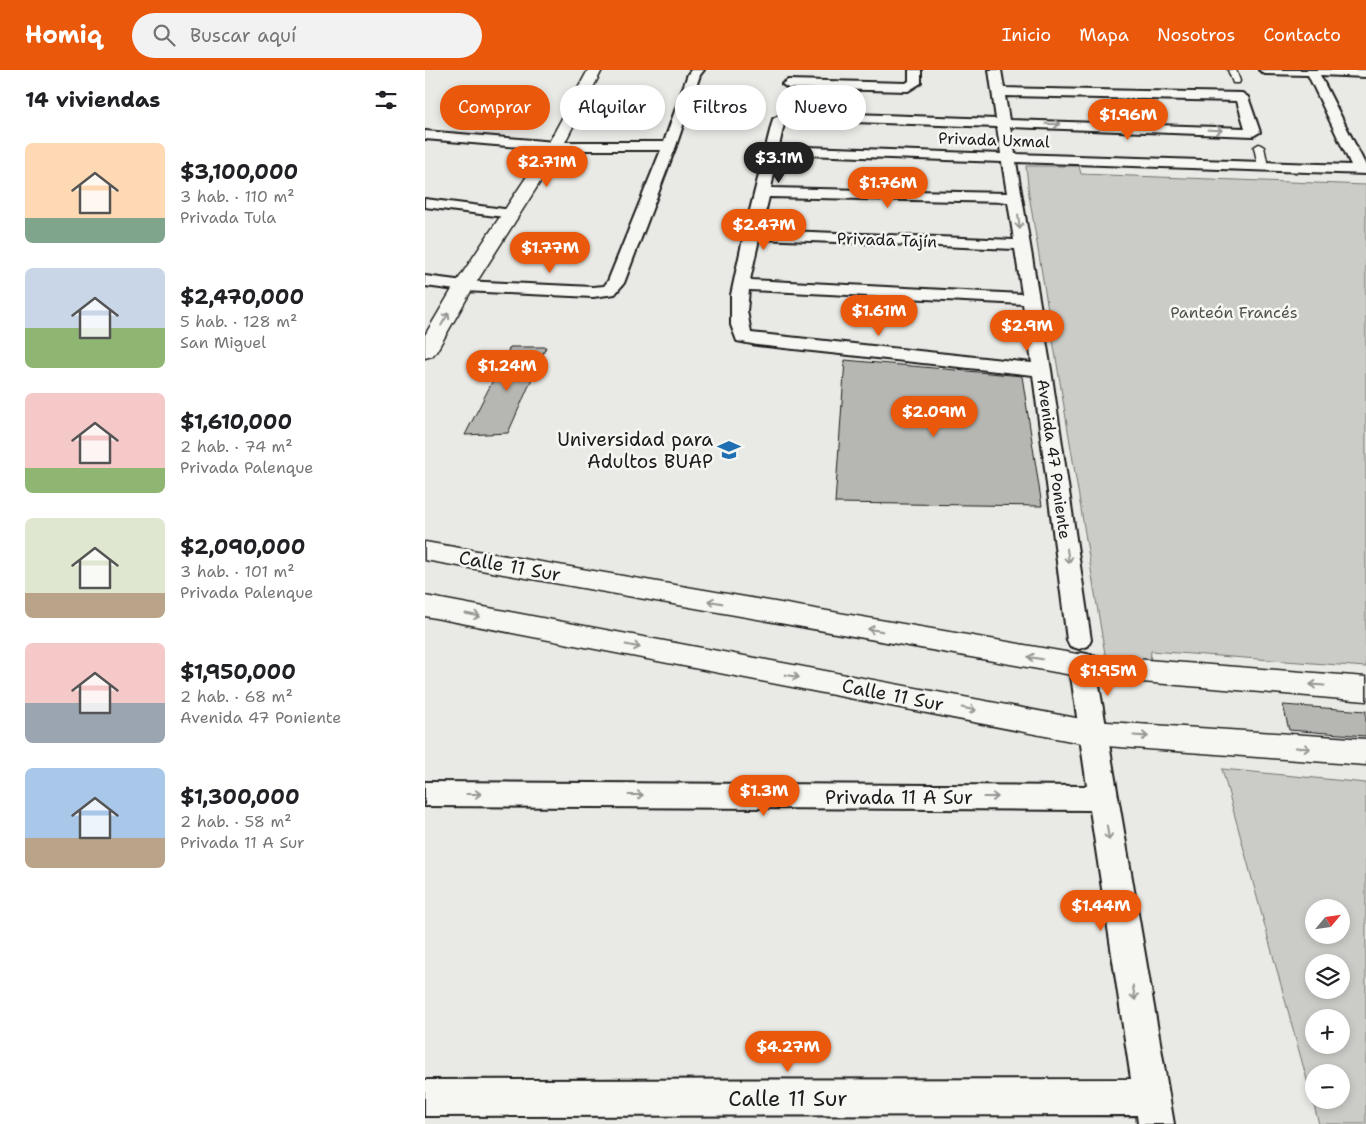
<!DOCTYPE html>
<html lang="es">
<meta charset="utf-8">
<style>
:root{--surface:#fff;--page:#f2f2f2;--text:#202124;--muted:#757577;--accent:#ea580c}
body{margin:0;font-family:"Shantell Sans",sans-serif;background:var(--page);color:var(--text);height:100vh;display:flex;flex-direction:column;font-size:19px;white-space:nowrap}
*{box-sizing:border-box;margin:0}
p{font-size:16px;color:var(--muted)}
.icon{flex:none;width:28px;height:28px;fill:none;stroke:currentColor;stroke-width:2;stroke-linecap:round;stroke-linejoin:round}
.map{position:relative;flex:1;overflow:hidden}
.sheet{display:flex;flex-direction:column;background:var(--surface);width:425px}
.sheet>*{flex:none}
.guide{position:absolute;left:15px;top:15px;width:475px;height:45px;display:flex;gap:10px}
.needle{width:32px;rotate:61deg}
.tools{position:absolute;left:880px;top:829px;display:grid;gap:10px}
.tools a{display:grid;place-items:center;width:45px;height:45px;border-radius:50%;background:var(--surface);box-shadow:0 2px 8px #0003;font-size:25px}
.price{position:absolute;translate:-50% -42px;padding:0 11px;border-radius:18px;background:var(--accent);color:#fff;font-size:16px;line-height:32px;filter:drop-shadow(0 1px 2px #0008)}
.price::after{content:'';position:absolute;left:50%;top:30px;width:15px;height:11px;margin-left:-8px;background:inherit;clip-path:polygon(0 0,100% 0,50% 100%)}
.price.current{background:#222;color:#fff}
ul{padding:0;list-style:none}
li{display:flex;align-items:center;gap:15px;height:125px;padding:0 25px}
li span{display:grid;place-items:center;flex:none;width:140px;height:100px;border-radius:8px;color:#555}
li>.icon{margin-inline-start:auto}
span .icon{width:60px;height:60px;fill:#fffc;stroke-width:1}
li b{font-size:21px}
h2{display:flex;justify-content:space-between;align-items:center;height:60px;padding:0 25px;font-size:21px}
.tag{padding:0 18px;border-radius:22px;background:var(--surface);box-shadow:0 2px 8px #0003;font-size:18px;line-height:45px}
.tag.current{background:var(--accent);color:#fff}
header{display:flex;align-items:center;gap:30px;box-sizing:border-box;height:70px;padding:0 25px;background:var(--accent);color:#fff}
header strong{font-size:24px}
nav{display:flex;gap:28px;margin-inline-start:auto;font-size:18px}
.search{width:350px;height:45px;background:var(--page);display:flex;align-items:center;gap:12px;box-sizing:border-box;padding:0 18px;border-radius:28px;color:var(--muted);font-size:19px}
main{display:flex;flex:1;min-height:0}
.map>svg:first-child{display:block}
.green{fill:#cbcbc7;stroke:#747472;fill-rule:evenodd}
.building{fill:#b6b6b3;stroke:#1c1c1c}
.lines{fill:none;stroke-linecap:round;stroke-linejoin:round}
.pedestrian-casing{stroke:#1c1c1c;stroke-width:3}
.minor-casing{stroke:#1c1c1c;stroke-width:4}
.secondary-casing{stroke:#1c1c1c;stroke-width:3}
.primary-casing{stroke:#1c1c1c;stroke-width:3}
.pedestrian{fill:#f6f6f2;fill-rule:evenodd}
.minor{fill:#f6f6f2;fill-rule:evenodd}
.secondary{fill:#f6f6f2;fill-rule:evenodd}
.primary{fill:#f6f6f2;fill-rule:evenodd}
.oneway{stroke:#949492}
.labels{text-anchor:middle;dominant-baseline:central;stroke-width:5;stroke-linejoin:round;paint-order:stroke}
.far-street-label{font-size:16px;fill:#1c1c1c;stroke:#f6f6f2}
.far-park-label{font-size:16px;fill:#51514f;stroke:#f6f6f2}
.poi-label{font-size:19px;fill:#1c1c1c;stroke:#f6f6f2;text-anchor:end}
.street-label{font-size:19px;fill:#1c1c1c;stroke:#f6f6f2}
.near-street-label{font-size:22px;fill:#1c1c1c;stroke:#f6f6f2}
</style>
<header>
<strong>Homiq</strong>
<div class="search"><svg class="icon" aria-label="search" viewBox="0 0 24 24"><circle cx="10" cy="10" r="6"/><path d="M15 15l6 6"/></svg>Buscar aquí</div>
<nav><a>Inicio</a><a>Mapa</a><a>Nosotros</a><a>Contacto</a></nav>
</header>
<main>
<section class="sheet">
<h2>14 viviendas<svg class="icon" aria-label="filters" viewBox="0 0 24 24"><path d="M4 7h16M4 17h16"/><circle cx="9" cy="7" r="2"/><circle cx="15" cy="17" r="2"/></svg></h2>
<ul>
<li><span style="background:linear-gradient(#ffd9b3 75%,#7fa58c 0)"><svg class="icon" aria-label="home" viewBox="0 0 24 24"><path d="M3 11l9-7 9 7M6 9v11h12V9"/></svg></span><div><b>$3,100,000</b><p>3 hab. · 110 m²</p><p>Privada Tula</p></div></li>
<li><span style="background:linear-gradient(#c9d6e8 60%,#8fb573 0)"><svg class="icon" aria-label="home" viewBox="0 0 24 24"><path d="M3 11l9-7 9 7M6 9v11h12V9"/></svg></span><div><b>$2,470,000</b><p>5 hab. · 128 m²</p><p>San Miguel</p></div></li>
<li><span style="background:linear-gradient(#f6c9c9 75%,#8fb573 0)"><svg class="icon" aria-label="home" viewBox="0 0 24 24"><path d="M3 11l9-7 9 7M6 9v11h12V9"/></svg></span><div><b>$1,610,000</b><p>2 hab. · 74 m²</p><p>Privada Palenque</p></div></li>
<li><span style="background:linear-gradient(#dfe7d0 75%,#b9a48a 0)"><svg class="icon" aria-label="home" viewBox="0 0 24 24"><path d="M3 11l9-7 9 7M6 9v11h12V9"/></svg></span><div><b>$2,090,000</b><p>3 hab. · 101 m²</p><p>Privada Palenque</p></div></li>
<li><span style="background:linear-gradient(#f6c9c9 60%,#9aa5b1 0)"><svg class="icon" aria-label="home" viewBox="0 0 24 24"><path d="M3 11l9-7 9 7M6 9v11h12V9"/></svg></span><div><b>$1,950,000</b><p>2 hab. · 68 m²</p><p>Avenida 47 Poniente</p></div></li>
<li><span style="background:linear-gradient(#a9c7e8 70%,#b9a48a 0)"><svg class="icon" aria-label="home" viewBox="0 0 24 24"><path d="M3 11l9-7 9 7M6 9v11h12V9"/></svg></span><div><b>$1,300,000</b><p>2 hab. · 58 m²</p><p>Privada 11 A Sur</p></div></li>
</ul>
</section>
<div class="map">
<svg width="941" height="1054" viewBox="0 0 941 1054">
<rect width="100%" height="100%" fill="#e9e9e5"/>
<filter id="ink" filterUnits="userSpaceOnUse"><feTurbulence type="fractalNoise" baseFrequency=".02" numOctaves="2"/><feDisplacementMap in="SourceGraphic" scale="10" xChannelSelector="R" yChannelSelector="G"/><feConvolveMatrix kernelMatrix="1 2 1 2 8 2 1 2 1" color-interpolation-filters="sRGB"/></filter>
<g filter="url(#ink)">
<path class="green" d="M601,96h53l2,8 285,11v482l-215,-16 -1,14 -34,-4 -11,-7 -76,-459z
M797,699l144,14v341h-47zM889,838h27v27h-27zM916,892v28h-27v-28zM889,948h27v27h-27zM889,1002h27v28h-27z"/>
<path class="building" d="M85,277h36l-38,86 -43,2z
M420,290l177,16 20,130 -207,-3z
M858,635l83,6v25l-77,-6z"/>
<g class="lines">
<defs>
<path id="pedestrian" d="M803,0h8l4,11 -1,2h-6z
M834,74l5,3 4,19 -5,3 -5,-3 -4,-19z"/>
<path id="minor" d="M266,0h13l-4,5 -24,71 -52,137 -9,11 -22,3 -129,-6 -39,-5v-10l39,5 129,6 11,-1 4,-5 53,-131h-106l-130,-11v-8l130,11h109l24,-68z
M484,0h12v13l-13,8 -120,-3 -6,-4 6,-4 118,3 3,-2z
M564,0h12l3,18 238,5 6,4 12,35 -7,4 -243,-9 5,27 336,11 -43,-90 -43,-1 -6,-4h107v7l-46,-2 46,91v8l-350,-12 35,208 40,270 -3,6 -9,3 -9,-3 -3,-6 -34,-265 -276,-30 -20,-4 -6,-16v-30l13,-61 29,-115 7,-4 17,-3 199,7zM580,26l232,5 8,27 -236,-8zM372,50l200,7 4,27 -222,-8 5,-22zM353,84l224,8 5,31 -236,-5zM344,127l239,5 6,38 -253,-10zM334,169l256,10 7,45 -272,-14zM324,220l274,14 9,59 -281,-30 -4,-22z
M0,129l87,11 5,1 2,3 -2,3 -5,1 -87,-11z
M657,583l9,2 4,7 79,462h-36l-1,-9 -712,1v-36l706,-1 -41,-269 -665,-4v-24l662,4 -18,-124 4,-7z"/>
<path id="secondary" d="M163,0h14l-39,76 -89,140 -38,66 -4,4 -7,2v-23l29,-49 93,-140z"/>
<path id="primary" d="M0,472l658,113 283,22v24l-283,-24 -658,-117z
M0,526l667,125 274,18v26l-274,-20 -667,-129z"/>
</defs>
<use href="#pedestrian" class="pedestrian-casing"/>
<use href="#minor" class="minor-casing"/>
<use href="#secondary" class="secondary-casing"/>
<use href="#primary" class="primary-casing"/>
<use href="#pedestrian" class="pedestrian"/>
<use href="#minor" class="minor"/>
<use href="#secondary" class="secondary"/>
<use href="#primary" class="primary"/>
</g>
<defs><path id="oneway-shaft" d="M-6 0H5M1.5-3L5.5 0L1.5 3" fill="none" stroke-width="1.6" stroke-linecap="round" stroke-linejoin="round" transform="scale(1.25)"/></defs>
<g class="oneway">
<use href="#oneway-shaft" transform="translate(628 54) rotate(2)"/>
<use href="#oneway-shaft" transform="translate(790 60) rotate(2)"/>
<use href="#oneway-shaft" transform="translate(594 152) rotate(83)"/>
<use href="#oneway-shaft" transform="translate(20 249) rotate(-59)"/>
<use href="#oneway-shaft" transform="translate(643 486) rotate(82)"/>
<use href="#oneway-shaft" transform="translate(290 532) rotate(-170)"/>
<use href="#oneway-shaft" transform="translate(48 545) rotate(11)"/>
<use href="#oneway-shaft" transform="translate(450 560) rotate(-170)"/>
<use href="#oneway-shaft" transform="translate(208 576) rotate(11)"/>
<use href="#oneway-shaft" transform="translate(610 588) rotate(-170)"/>
<use href="#oneway-shaft" transform="translate(367 606) rotate(11)"/>
<use href="#oneway-shaft" transform="translate(892 615) rotate(-176)"/>
<use href="#oneway-shaft" transform="translate(544 639) rotate(11)"/>
<use href="#oneway-shaft" transform="translate(716 666) rotate(4)"/>
<use href="#oneway-shaft" transform="translate(878 678) rotate(4)"/>
<use href="#oneway-shaft" transform="translate(49 724)"/>
<use href="#oneway-shaft" transform="translate(211 725)"/>
<use href="#oneway-shaft" transform="translate(566 727)"/>
<use href="#oneway-shaft" transform="translate(683 763) rotate(81)"/>
<use href="#oneway-shaft" transform="translate(709 923) rotate(81)"/>
</g>
</g>
<defs>
<symbol id="university-bare" viewBox="-9 -9 18 18"><path d="M0-5L7-2L0 1L-7-2ZM-4 1L0 2.5L4 1V4Q0 6-4 4Z" fill="#1f6fb2" stroke="#f6f6f2" stroke-width="2.5" paint-order="stroke"/></symbol>
</defs>
<g fill-rule="evenodd">
<use href="#university-bare" x="288" y="364" width="32" height="32"/>
</g>
<g class="labels">
<g class="far-street-label">
<text transform="translate(569 70) rotate(2)">Privada Uxmal</text>
<text transform="translate(462 170) rotate(2)">Privada Tajín</text>
<text transform="translate(629 389) rotate(82)">Avenida 47 Poniente</text>
</g>
<g class="far-park-label">
<text x="809" y="242">Panteón Francés</text>
</g>
<g class="poi-label">
<text x="288" y="369">Universidad para<tspan x="288" dy="22">Adultos BUAP</tspan></text>
</g>
<g class="street-label">
<text transform="translate(85 496) rotate(10)">Calle 11 Sur</text>
<text transform="translate(468 625) rotate(11)">Calle 11 Sur</text>
<text x="474" y="727">Privada 11 A Sur</text>
</g>
<g class="near-street-label">
<text x="363" y="1028">Calle 11 Sur</text>
</g>
</g>
</svg>
<div class="tools">
<a><svg class="needle" viewBox="-14 -14 28 28"><path d="M0-13l5 13h-10z" fill="#e53935"/><path d="M0 13l5-13h-10z" fill="#757577"/></svg></a>
<a><svg class="icon" aria-label="layers" viewBox="0 0 24 24"><path d="M12 4l9 5-9 5-9-5zM3 14l9 5 9-5"/></svg></a>
<a>+</a>
<a>−</a>
</div>
<b class="price" style="left:703px;top:71px">$1.96M</b>
<b class="price current" style="left:354px;top:114px">$3.1M</b>
<b class="price" style="left:122px;top:118px">$2.71M</b>
<b class="price" style="left:463px;top:139px">$1.76M</b>
<b class="price" style="left:339px;top:181px">$2.47M</b>
<b class="price" style="left:125px;top:204px">$1.77M</b>
<b class="price" style="left:454px;top:267px">$1.61M</b>
<b class="price" style="left:602px;top:282px">$2.9M</b>
<b class="price" style="left:82px;top:322px">$1.24M</b>
<b class="price" style="left:509px;top:368px">$2.09M</b>
<b class="price" style="left:683px;top:627px">$1.95M</b>
<b class="price" style="left:339px;top:747px">$1.3M</b>
<b class="price" style="left:676px;top:862px">$1.44M</b>
<b class="price" style="left:363px;top:1003px">$4.27M</b>
<div class="guide">
<a class="tag current">Comprar</a>
<a class="tag">Alquilar</a>
<a class="tag">Filtros</a>
<a class="tag">Nuevo</a>
</div>
</div>
</main>
